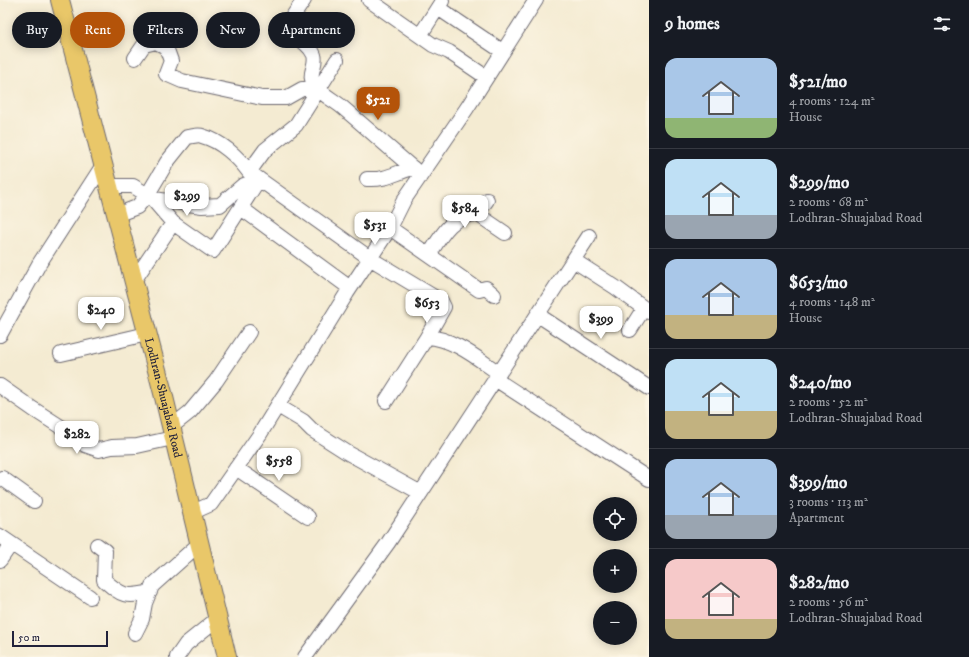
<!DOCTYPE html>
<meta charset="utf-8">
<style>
:root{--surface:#171b24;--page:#20242c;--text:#f1f3f6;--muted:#9ea1a6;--line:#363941;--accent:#b45309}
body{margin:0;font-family:"IM FELL DW Pica",serif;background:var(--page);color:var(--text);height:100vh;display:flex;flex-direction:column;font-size:15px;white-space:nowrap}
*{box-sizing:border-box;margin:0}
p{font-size:13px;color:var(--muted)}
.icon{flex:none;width:22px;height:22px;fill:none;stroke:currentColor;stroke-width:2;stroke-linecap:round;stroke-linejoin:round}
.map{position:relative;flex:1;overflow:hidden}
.panel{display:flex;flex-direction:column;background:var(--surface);width:320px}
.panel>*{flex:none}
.guide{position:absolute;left:12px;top:12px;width:380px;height:36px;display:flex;gap:8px}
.buttons{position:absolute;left:593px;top:497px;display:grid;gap:8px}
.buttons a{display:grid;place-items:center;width:44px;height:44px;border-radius:50%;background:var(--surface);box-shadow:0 2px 10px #0003;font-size:20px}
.scale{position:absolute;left:12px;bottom:10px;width:96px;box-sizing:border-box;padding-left:4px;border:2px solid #22223b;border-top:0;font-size:11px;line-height:14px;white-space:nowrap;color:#22223b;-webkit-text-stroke:3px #fcf5e5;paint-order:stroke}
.price{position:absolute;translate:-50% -34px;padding:0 9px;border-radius:8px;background:#fff;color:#222;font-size:13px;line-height:26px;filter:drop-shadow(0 1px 2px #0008)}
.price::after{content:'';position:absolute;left:50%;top:24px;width:12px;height:9px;margin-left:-6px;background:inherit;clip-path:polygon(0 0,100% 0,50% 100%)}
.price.active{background:var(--accent);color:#fff}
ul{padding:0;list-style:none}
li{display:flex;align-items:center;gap:12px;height:100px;padding:0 16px}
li+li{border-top:1px solid var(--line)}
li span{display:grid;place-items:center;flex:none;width:112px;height:80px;border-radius:12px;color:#555}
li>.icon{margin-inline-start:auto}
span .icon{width:48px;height:48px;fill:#fffc;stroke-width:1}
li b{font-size:17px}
h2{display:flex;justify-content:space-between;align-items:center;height:48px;padding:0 16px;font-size:17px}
.pill{padding:0 14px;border-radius:18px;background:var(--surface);box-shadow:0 2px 10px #0003;font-size:14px;line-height:36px}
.pill.active{background:var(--accent);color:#fff}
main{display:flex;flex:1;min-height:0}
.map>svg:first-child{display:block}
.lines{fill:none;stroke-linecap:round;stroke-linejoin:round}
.minor-casing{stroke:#6c6870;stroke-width:16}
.major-casing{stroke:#6c6870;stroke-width:20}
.minor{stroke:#fff;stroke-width:14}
.major{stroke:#e9c769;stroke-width:18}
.labels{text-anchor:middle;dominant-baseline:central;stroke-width:3;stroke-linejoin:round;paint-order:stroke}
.street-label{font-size:12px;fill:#22223b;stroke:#fcf5e5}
</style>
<main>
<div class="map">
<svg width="649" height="657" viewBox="0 0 649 657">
<rect width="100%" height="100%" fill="#fcf5e5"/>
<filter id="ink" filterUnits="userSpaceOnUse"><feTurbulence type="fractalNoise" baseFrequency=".025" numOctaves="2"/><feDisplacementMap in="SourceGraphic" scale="8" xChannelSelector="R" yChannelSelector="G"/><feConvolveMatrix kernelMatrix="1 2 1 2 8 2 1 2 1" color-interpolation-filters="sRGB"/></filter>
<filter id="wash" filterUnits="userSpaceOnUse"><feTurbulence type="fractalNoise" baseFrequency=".012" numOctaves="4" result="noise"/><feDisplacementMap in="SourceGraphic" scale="16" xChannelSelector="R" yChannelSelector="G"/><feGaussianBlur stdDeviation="0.9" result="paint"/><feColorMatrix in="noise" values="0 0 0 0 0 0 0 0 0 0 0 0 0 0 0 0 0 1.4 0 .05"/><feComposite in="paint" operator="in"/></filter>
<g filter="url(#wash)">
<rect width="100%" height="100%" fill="#f4ebd2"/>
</g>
<g filter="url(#ink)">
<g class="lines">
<defs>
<path id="minor" d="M304,0l-20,29c10,8 25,13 30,26 4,12 -10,20 4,34 7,7 17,12 24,18 27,23 53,46 79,68
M369,0l64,45 16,7 37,25
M438,8l64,43
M421,34l21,-33
M135,58l9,-13 12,-3 10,5 5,14 -5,13 16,7 80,17h24l16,-9h16
M249,172l16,-22 31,-25 41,-65
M367,179c21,1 27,-6 46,-11
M108,186h25l21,13 48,7 18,-1 22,-19 17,-7
M148,194l19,-32 20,-25c4,0 11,-3 15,-1 19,5 36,21 47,36l122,87 70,42 3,6 -17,30
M241,208l109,80
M477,214l28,19
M116,215l21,-8 11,-13 25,29 40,28 46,-72
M390,228l89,62 7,-2 8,7
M429,255c12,-19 23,-41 48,-41l10,-14
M573,260l42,27 34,25
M133,282l40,-59
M538,315l111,73
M630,330l14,-22
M0,335l39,-71 64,-99
M61,354l86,-20
M495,379l154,100
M0,386l33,23 45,29 7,7 14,5 13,-3 25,-1 36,-8
M386,401l41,-64c26,1 51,22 72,36
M278,406l25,15 9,9 36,23 73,40
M171,427l19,-15 26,-31 33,-49
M236,468l72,49
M2,478l32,23
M191,513l20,-9 49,-70 87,-141 43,-65 14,-28 63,-92 69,-108
M0,536l90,61
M97,545l8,6 -1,29c18,16 22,18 46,12
M0,560l11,-16
M135,633l7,-14 3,-16 7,-17 47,-42
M177,657l9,-13 31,-25
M305,657l83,-114 201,-307"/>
<g id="major">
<path id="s1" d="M60,0l103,393 64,264"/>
</g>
</defs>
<use href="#minor" class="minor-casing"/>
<use href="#major" class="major-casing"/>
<use href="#minor" class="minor"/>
<use href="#major" class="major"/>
</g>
</g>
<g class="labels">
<g class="street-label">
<text stroke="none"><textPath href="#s1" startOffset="411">Lodhran-Shuajabad Road</textPath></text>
</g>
</g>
</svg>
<div class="buttons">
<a><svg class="icon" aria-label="locate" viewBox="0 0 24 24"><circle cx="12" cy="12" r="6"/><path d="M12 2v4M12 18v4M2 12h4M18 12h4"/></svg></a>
<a>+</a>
<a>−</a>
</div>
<div class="scale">50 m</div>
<b class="price active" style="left:378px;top:121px">$521</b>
<b class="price" style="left:187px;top:217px">$299</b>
<b class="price" style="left:465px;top:229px">$584</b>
<b class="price" style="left:375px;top:246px">$531</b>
<b class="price" style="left:427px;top:324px">$653</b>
<b class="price" style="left:101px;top:331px">$240</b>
<b class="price" style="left:601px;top:340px">$399</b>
<b class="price" style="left:77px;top:455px">$282</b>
<b class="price" style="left:279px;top:482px">$558</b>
<div class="guide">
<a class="pill">Buy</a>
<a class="pill active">Rent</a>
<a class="pill">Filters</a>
<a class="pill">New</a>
<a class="pill">Apartment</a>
</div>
</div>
<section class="panel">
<h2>9 homes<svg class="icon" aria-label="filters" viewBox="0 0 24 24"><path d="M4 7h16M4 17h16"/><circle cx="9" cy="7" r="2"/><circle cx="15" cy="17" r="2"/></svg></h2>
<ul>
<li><span style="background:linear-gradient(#a9c7e8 75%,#8fb573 0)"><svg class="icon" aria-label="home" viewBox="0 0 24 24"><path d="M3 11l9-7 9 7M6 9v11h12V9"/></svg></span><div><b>$521/mo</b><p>4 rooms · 124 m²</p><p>House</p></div></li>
<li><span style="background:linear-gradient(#bfe0f5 70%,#9aa5b1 0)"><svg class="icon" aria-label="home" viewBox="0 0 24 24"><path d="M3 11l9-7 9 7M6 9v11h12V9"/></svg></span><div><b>$299/mo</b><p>2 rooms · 68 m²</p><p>Lodhran-Shuajabad Road</p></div></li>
<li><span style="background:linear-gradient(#a9c7e8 70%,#c2b280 0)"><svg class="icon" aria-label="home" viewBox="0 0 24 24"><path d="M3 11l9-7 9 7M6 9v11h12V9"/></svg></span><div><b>$653/mo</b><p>4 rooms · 148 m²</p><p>House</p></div></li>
<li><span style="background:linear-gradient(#bfe0f5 65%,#c2b280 0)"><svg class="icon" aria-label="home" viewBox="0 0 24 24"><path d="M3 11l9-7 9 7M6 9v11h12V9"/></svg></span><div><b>$240/mo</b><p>2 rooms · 52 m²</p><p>Lodhran-Shuajabad Road</p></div></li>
<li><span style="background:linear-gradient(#a9c7e8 70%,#9aa5b1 0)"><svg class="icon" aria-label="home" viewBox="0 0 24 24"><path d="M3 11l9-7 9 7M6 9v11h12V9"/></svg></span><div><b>$399/mo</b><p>3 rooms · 113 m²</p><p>Apartment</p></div></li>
<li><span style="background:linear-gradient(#f6c9c9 75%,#c2b280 0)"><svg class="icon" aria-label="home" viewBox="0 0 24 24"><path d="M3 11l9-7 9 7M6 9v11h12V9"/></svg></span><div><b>$282/mo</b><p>2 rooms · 56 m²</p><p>Lodhran-Shuajabad Road</p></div></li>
</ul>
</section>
</main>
